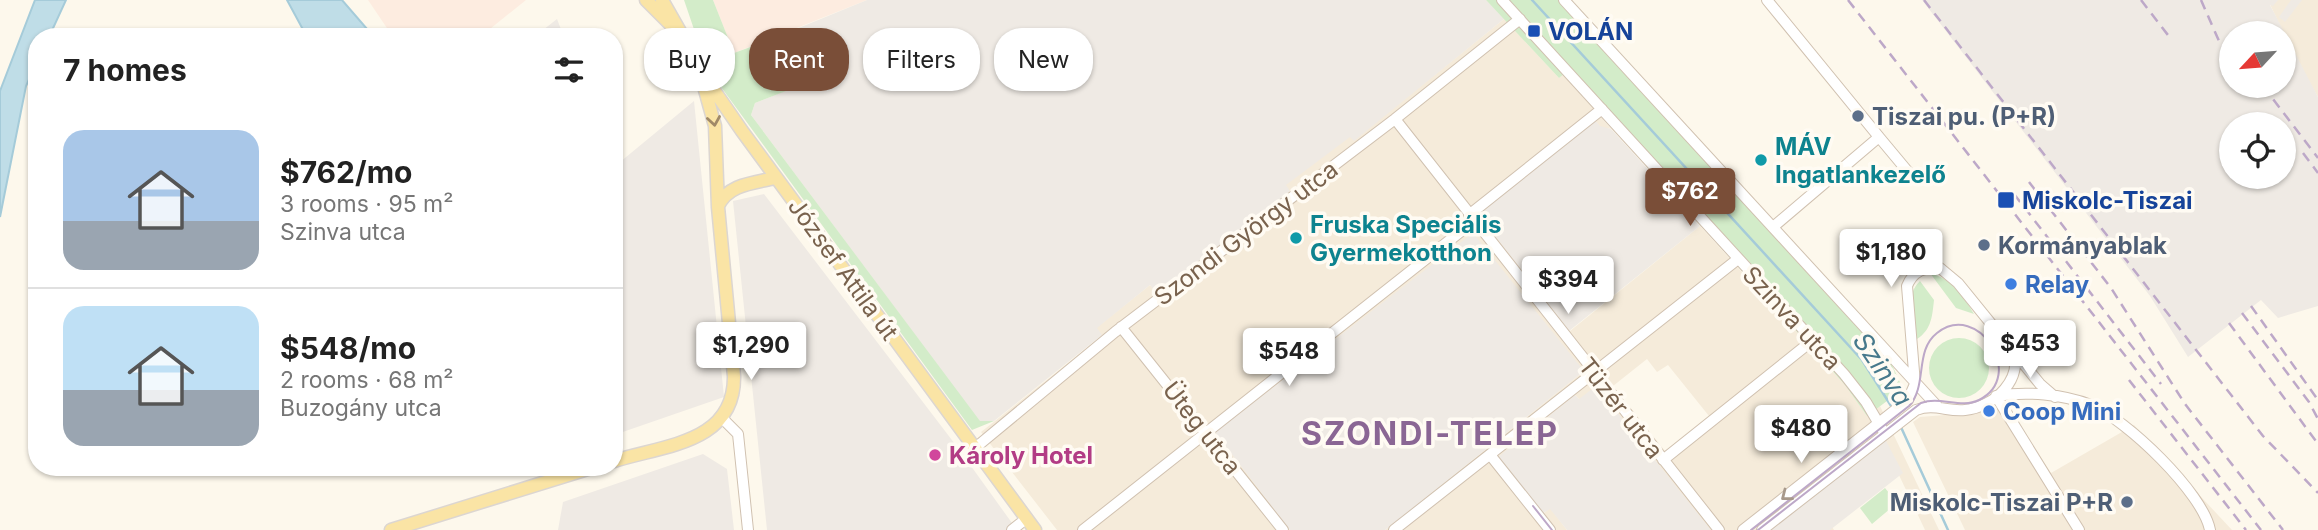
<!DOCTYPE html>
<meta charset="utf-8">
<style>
:root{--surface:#fff;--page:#f6f6f6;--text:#222;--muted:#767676;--line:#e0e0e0;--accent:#7a4e38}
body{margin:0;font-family:Inter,sans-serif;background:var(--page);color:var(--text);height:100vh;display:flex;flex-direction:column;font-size:26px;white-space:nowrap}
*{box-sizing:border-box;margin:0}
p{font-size:23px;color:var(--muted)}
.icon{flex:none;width:38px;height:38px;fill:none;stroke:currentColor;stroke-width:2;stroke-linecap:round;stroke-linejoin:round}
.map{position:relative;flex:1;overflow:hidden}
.details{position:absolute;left:28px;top:28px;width:595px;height:448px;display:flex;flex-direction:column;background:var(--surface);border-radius:28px;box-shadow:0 2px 5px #0004}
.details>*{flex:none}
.guide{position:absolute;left:644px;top:28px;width:665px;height:63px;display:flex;gap:14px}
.needle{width:46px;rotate:244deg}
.controls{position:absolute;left:2219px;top:21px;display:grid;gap:14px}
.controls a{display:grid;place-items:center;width:77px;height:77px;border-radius:50%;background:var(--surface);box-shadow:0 2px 5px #0004;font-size:35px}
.price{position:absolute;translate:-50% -60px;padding:0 16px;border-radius:7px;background:#fff;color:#222;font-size:23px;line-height:46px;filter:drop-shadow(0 2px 4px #0008)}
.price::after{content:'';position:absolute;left:50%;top:42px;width:21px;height:16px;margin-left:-10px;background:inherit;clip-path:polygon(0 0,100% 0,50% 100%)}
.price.on{background:var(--accent);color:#fff}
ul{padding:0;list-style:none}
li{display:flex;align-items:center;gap:21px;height:175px;padding:0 35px}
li+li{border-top:2px solid var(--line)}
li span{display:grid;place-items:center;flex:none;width:196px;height:140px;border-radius:21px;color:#555}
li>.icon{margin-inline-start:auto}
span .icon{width:84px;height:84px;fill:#fffc;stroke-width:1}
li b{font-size:30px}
h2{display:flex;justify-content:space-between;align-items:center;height:84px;padding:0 35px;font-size:30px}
.chip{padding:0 24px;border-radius:28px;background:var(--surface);box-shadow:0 2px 5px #0004;font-size:24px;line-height:63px}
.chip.on{background:var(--accent);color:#fff}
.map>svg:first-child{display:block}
.residential{fill:#f5ebda;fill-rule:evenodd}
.commercial{fill:#fdece0}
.industrial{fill:#efeae4;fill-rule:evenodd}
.green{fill:#d3ecc9}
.water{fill:#bfdde7;stroke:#a5cbd9;stroke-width:2}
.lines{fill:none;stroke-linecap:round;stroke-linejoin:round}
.stream{stroke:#a5cbd9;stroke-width:2.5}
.minor-casing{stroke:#d0c1b0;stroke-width:12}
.major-casing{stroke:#dcd6d1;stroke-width:15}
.minor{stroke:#fff;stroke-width:10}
.major{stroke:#fae4a5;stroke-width:12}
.tram{stroke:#bda8c8;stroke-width:2}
.rail{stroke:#bda8c8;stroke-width:2.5;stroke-dasharray:10 7;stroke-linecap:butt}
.oneway{stroke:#a08967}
.oneway2{stroke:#a8998b}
.transit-dot{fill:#1a4fb4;stroke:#fffbf3;stroke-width:2.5}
.service-dot{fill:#5c6f8a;stroke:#fffbf3;stroke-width:2.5}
.culture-dot{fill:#0f9aa8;stroke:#fffbf3;stroke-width:2.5}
.shop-dot{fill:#3f7fe0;stroke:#fffbf3;stroke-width:2.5}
.hotel-dot{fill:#d1479c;stroke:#fffbf3;stroke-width:2.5}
.labels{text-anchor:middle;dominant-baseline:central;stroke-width:7;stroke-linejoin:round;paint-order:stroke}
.transit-label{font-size:24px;font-weight:bold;fill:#164399;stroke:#fffbf3;text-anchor:start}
.service-label{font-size:24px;font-weight:bold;fill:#4e5e75;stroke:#fffbf3;text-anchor:start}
.culture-label{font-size:24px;font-weight:bold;fill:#0d838f;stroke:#fffbf3;text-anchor:start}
.street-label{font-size:24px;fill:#79624d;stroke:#fffbf3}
.shop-label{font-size:24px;font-weight:bold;fill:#366cbe;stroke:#fffbf3;text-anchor:start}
.hotel-label{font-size:24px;font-weight:bold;fill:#b23c85;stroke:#fffbf3;text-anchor:start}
.water-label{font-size:26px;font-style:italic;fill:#47798c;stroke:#fffbf3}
.district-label{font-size:32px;font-weight:bold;letter-spacing:2px;fill:#8a6694;stroke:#fffbf3}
</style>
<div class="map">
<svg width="2318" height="530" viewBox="0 0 2318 530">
<rect width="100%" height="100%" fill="#fdf8ec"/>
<path class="residential" d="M2268,0h50v97l-25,-44z
M1504,19l55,59 5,-4 47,55 -11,-2 -5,-7 -25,211 130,-105 145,159 22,31 13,-10 59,124h-14l-27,-57 -67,52 3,5h-125l-134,-135 -32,119 7,-6 17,22h-182l199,-159 -369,60 75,99h-233l-76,-98 121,-96 -6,-8 54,-43 8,10 132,-103 -5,-7 65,-49 4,4zM1647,359l10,13 11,-7 41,51 -44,35 -52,-65z
M2002,399l49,74 83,-48 98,105h-267l-52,-108 7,-5 62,-5z"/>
<path class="commercial" d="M368,0h158l-46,37h-87z
M713,0h154l-133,53z"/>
<path class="industrial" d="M867,0h619l18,19 -150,122 -4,-4 -64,48 4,6 -132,105 -8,-11 -53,43 5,7 -108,86 -14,1 -229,-307 4,-12 30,-12 -18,-50z
M1922,0h356l-5,6 -3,-1 48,92v209l-40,12 -17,-18 -73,57 -38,-61zM2231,33h53v53h-53zM2231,124h53v53h-53z
M2291,0h11l-17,22 -6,-5z
M557,19l7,18h-30z
M694,101l30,296 -110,38v-268z
M1594,119l6,7 11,3 89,97 -131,105 -91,-117z
M764,194l194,254 59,82h-250l-34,-329z
M1473,233l111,138 -199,159h-95l-75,-98z
M1596,386l114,143 -1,1h-142l-17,-21 -8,5 -45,-56 78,-63 4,4z
M1884,437l19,36 -73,57h-67z
M703,454l24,15 7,61h-176l5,-28z"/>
<path class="green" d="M684,0h29l21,53 33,-12 19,50 -31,12 -4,12 229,306h14l-22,9 -251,-343 -22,-43z
M1486,0h72l334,365 11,24 -36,27 -22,-31 -281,-311 -5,4z
M1930,273c20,5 34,23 44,41l-18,-6z
M1920,281l14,19c-2,19 -3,31 -20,41 -2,-20 -10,-45 6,-60z
M1929 368a30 30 0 1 1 60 0a30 30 0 1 1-60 0Z
M1885,488l12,15 -25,21 -12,-16z"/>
<path class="water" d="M35,0h31l-17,37h-12v25l-11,24 -26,131v-126z
M287,0h55l32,37h-67z"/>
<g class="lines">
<path class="stream" d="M1532,0l330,360 31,49
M1900,425l48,105"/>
<defs>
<path id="minor" d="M1502,0l342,374 22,28 19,32
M1564,0l373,406
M1767,0l112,137 -106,90
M1395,119l324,411
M1879,137l35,42
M1469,215l133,-106
M1121,327l162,203
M1915,384l-8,-98c6,-15 17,-19 33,-18l18,15 82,101 15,13
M1996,396c31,-5 66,-2 95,9 35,14 112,88 119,125
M1996,396l83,134
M723,419l15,15 10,96
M975,448l140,-116 280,-213 125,-100
M1491,456l59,74
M1663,460l150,-120
M1012,530l15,-12
M1083,530l391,-309
M1394,530l344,-271
M1743,530l165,-130 7,-16
M1762,530l154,-120c18,-7 31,2 49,0 30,-3 60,-32 47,-62"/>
<path id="major" d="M646,0l27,27
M662,0l49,86 31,45 293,399
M718,206c10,-22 36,-23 57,-28
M614,461c51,-16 121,-18 120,-85l-16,-169 -3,-81 -10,-36 1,-12
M391,530l203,-63"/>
</defs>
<use href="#minor" class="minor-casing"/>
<use href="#major" class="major-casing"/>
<use href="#minor" class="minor"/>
<use href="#major" class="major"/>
<path class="tram" d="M1533,506l19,24
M1751,530l158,-124c19,-21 5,-55 28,-73 41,-33 90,43 42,67 -18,9 -39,-4 -58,3l-163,127"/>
<path class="rail" d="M1848,0l413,530
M1924,0l339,436 55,57
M2141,0l30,39
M2201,0l18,41 12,18
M2263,86l55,72
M2303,153l15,20
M2029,182l82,106 74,116 98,126
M2014,194l147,190
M2251,306l67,94
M2242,313l67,89 9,17
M2229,323l89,121
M2129,380l117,150"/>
</g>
<defs><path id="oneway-chevron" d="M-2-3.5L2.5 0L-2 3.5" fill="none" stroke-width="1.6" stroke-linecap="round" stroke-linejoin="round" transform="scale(1.75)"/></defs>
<use class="oneway" href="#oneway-chevron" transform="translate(714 121) rotate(81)"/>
<use class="oneway2" href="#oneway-chevron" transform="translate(1786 496) rotate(142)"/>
<g class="transit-dot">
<rect x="1527" y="24" width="14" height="14" rx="3.5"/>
<rect x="1997" y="191" width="18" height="18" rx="3.5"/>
</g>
<g class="service-dot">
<circle cx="1858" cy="116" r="7"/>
<circle cx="1984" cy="245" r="7"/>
<circle cx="2127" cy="502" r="7"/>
</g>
<g class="culture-dot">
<circle cx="1761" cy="160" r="7"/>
<circle cx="1296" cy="238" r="7"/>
</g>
<g class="shop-dot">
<circle cx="2011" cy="284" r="7"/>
<circle cx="1989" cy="411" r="7"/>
</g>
<circle class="hotel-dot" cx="935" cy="455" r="7"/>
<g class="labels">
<g class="transit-label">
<text x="1548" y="31">VOLÁN</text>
<text x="2022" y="200">Miskolc-Tiszai</text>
</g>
<g class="service-label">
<text x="1872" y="116">Tiszai pu. (P+R)</text>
<text x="1998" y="245">Kormányablak</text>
<text x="2113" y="502" text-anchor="end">Miskolc-Tiszai P+R</text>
</g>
<g class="culture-label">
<text x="1775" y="146">MÁV<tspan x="1775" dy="28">Ingatlankezelő</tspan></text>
<text x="1310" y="224">Fruska Speciális<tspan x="1310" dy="28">Gyermekotthon</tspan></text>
</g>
<g class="street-label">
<text transform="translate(1246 233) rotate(-37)">Szondi György utca</text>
<text transform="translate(843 269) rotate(54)">József Attila út</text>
<text transform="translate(1792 318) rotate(47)">Szinva utca</text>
<text transform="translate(1621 408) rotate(52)">Tüzér utca</text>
<text transform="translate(1202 428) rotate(52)">Üteg utca</text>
</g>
<g class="shop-label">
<text x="2025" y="284">Relay</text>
<text x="2003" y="411">Coop Mini</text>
</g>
<g class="hotel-label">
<text x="949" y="455">Károly Hotel</text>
</g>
<g class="water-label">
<text transform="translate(1883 369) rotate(56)">Szinva</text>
</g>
<g class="district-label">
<text x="1430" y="433">SZONDI-TELEP</text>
</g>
</g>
</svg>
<div class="controls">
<a><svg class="needle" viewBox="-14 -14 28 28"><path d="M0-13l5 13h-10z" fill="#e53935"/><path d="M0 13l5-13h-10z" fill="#767676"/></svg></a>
<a><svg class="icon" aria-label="locate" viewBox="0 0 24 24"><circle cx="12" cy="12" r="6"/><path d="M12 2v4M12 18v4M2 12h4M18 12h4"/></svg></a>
</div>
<b class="price on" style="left:1690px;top:228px">$762</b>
<b class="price" style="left:1891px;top:289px">$1,180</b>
<b class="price" style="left:1568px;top:316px">$394</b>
<b class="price" style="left:2030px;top:380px">$453</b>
<b class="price" style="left:751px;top:382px">$1,290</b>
<b class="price" style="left:1289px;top:388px">$548</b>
<b class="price" style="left:1801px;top:465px">$480</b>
<div class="guide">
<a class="chip">Buy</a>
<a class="chip on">Rent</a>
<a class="chip">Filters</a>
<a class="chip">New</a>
</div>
<section class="details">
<h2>7 homes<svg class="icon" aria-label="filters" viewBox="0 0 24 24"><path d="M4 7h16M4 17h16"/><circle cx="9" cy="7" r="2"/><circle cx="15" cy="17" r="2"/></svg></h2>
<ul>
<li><span style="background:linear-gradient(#a9c7e8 65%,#9aa5b1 0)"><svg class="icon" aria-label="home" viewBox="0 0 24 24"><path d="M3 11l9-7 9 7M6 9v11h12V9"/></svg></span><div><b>$762/mo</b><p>3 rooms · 95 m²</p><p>Szinva utca</p></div></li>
<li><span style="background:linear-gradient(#bfe0f5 60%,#9aa5b1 0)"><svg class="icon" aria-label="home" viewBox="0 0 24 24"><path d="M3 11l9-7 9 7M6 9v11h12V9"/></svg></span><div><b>$548/mo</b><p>2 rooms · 68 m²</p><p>Buzogány utca</p></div></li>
</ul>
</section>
</div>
